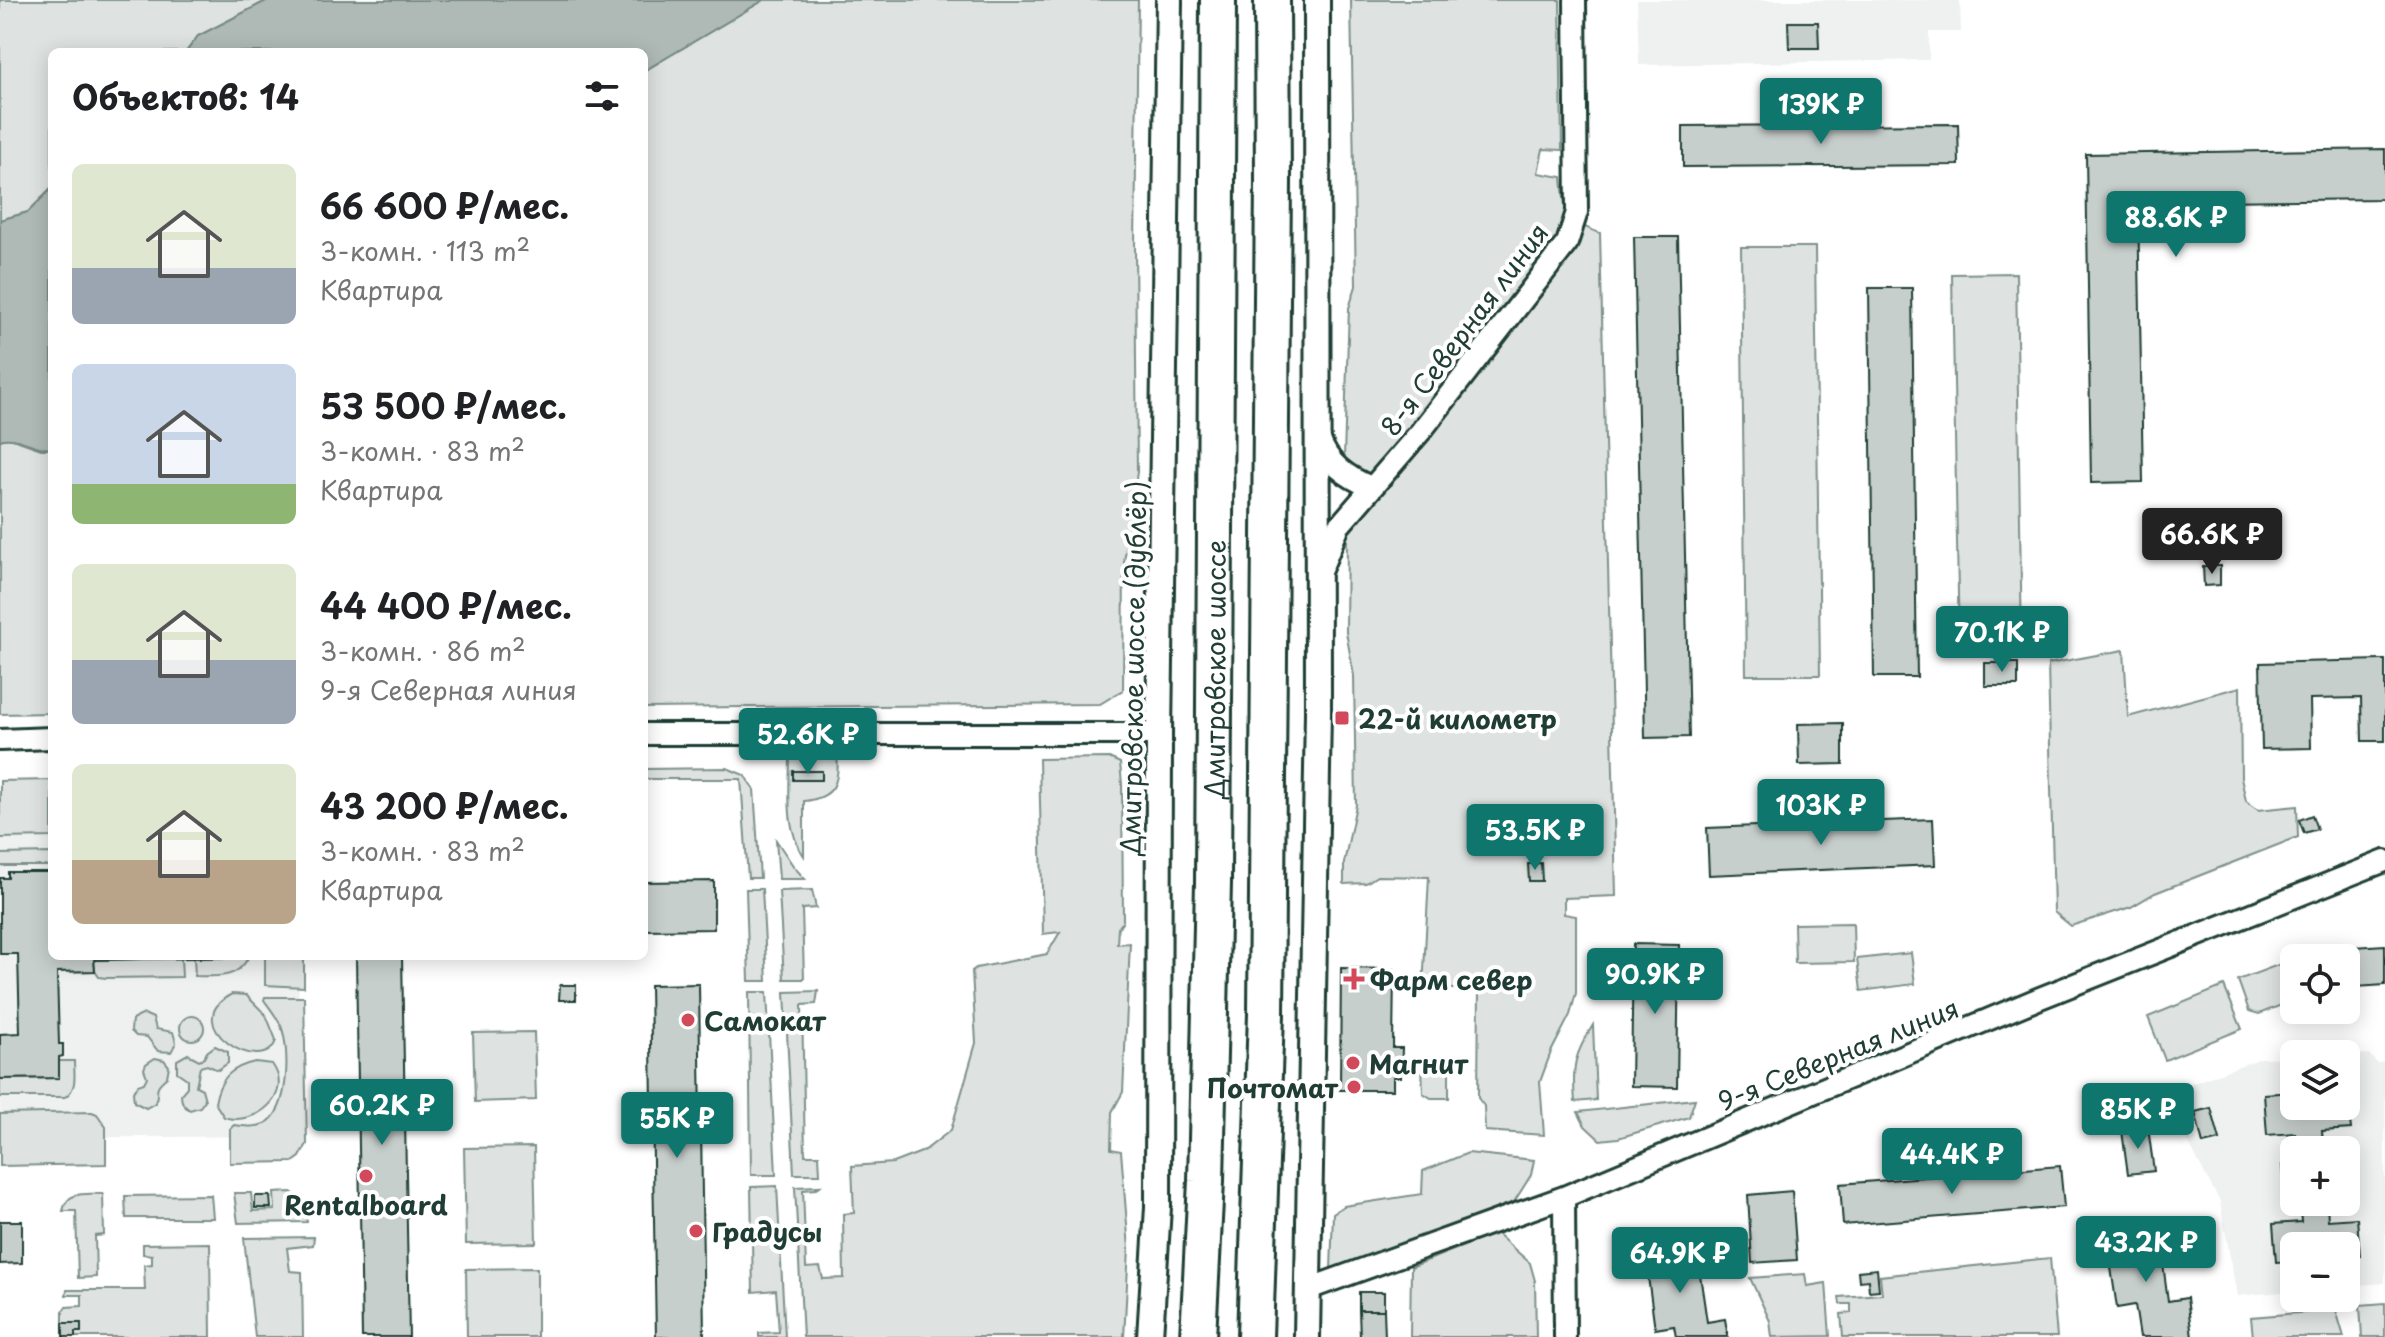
<!DOCTYPE html>
<html lang="ru">
<meta charset="utf-8">
<style>
:root{--surface:#fff;--page:#f2f2f2;--text:#202124;--muted:#757577;--accent:#0f766e}
body{margin:0;font-family:"Playpen Sans",sans-serif;background:var(--page);color:var(--text);height:100vh;display:flex;flex-direction:column;font-size:30px;white-space:nowrap}
*{box-sizing:border-box;margin:0}
p{font-size:26px;color:var(--muted)}
.icon{flex:none;width:44px;height:44px;fill:none;stroke:currentColor;stroke-width:2;stroke-linecap:round;stroke-linejoin:round}
.map{position:relative;flex:1;overflow:hidden}
.details{position:absolute;left:48px;top:48px;width:600px;height:912px;display:flex;flex-direction:column;background:var(--surface);border-radius:12px;box-shadow:0 4px 20px #0003}
.details>*{flex:none}
.fabs{position:absolute;left:2280px;top:944px;display:grid;gap:16px}
.fabs a{display:grid;place-items:center;width:80px;height:80px;border-radius:12px;background:var(--surface);box-shadow:0 4px 20px #0003;font-size:40px}
.price{position:absolute;translate:-50% -68px;padding:0 18px;border-radius:8px;background:var(--accent);color:#fff;font-size:26px;line-height:52px;filter:drop-shadow(0 2px 4px #0008)}
.price::after{content:'';position:absolute;left:50%;top:48px;width:24px;height:18px;margin-left:-12px;background:inherit;clip-path:polygon(0 0,100% 0,50% 100%)}
.price.on{background:#222;color:#fff}
ul{padding:0;list-style:none}
li{display:flex;align-items:center;gap:24px;height:200px;padding:0 24px}
li span{display:grid;place-items:center;flex:none;width:224px;height:160px;border-radius:12px;color:#555}
li>.icon{margin-inline-start:auto}
span .icon{width:96px;height:96px;fill:#fffc;stroke-width:1}
li b{font-size:34px}
h2{display:flex;justify-content:space-between;align-items:center;height:96px;padding:0 24px;font-size:34px}
.map>svg:first-child{display:block}
.built{fill:#eef1f0;fill-rule:evenodd}
.green{fill:#dee3e2;stroke:#7e908b;stroke-width:2}
.water{fill:#afbab7;stroke:#758883;stroke-width:2}
.building{fill:#c7cfcc;stroke:#1f3d34;stroke-width:2}
.lines{fill:none;stroke-linecap:round;stroke-linejoin:round}
.minor-casing{stroke:#1f3d34;stroke-width:26}
.tertiary-casing{stroke:#1f3d34;stroke-width:30}
.trunk-casing{stroke:#1f3d34;stroke-width:40}
.minor{stroke:#fff;stroke-width:20}
.tertiary{stroke:#fff;stroke-width:24}
.trunk{stroke:#fff;stroke-width:34}
.poi-dot{fill:#d1495b;stroke:#fff;stroke-width:3}
.labels{text-anchor:middle;dominant-baseline:central;stroke-width:8;stroke-linejoin:round;paint-order:stroke}
.street-label{font-size:26px;fill:#1f3d34;stroke:#fff}
.poi-label{font-size:26px;font-weight:bold;fill:#1f3d34;stroke:#fff;text-anchor:start}
</style>
<div class="map">
<svg width="2385" height="1337" viewBox="0 0 2385 1337">
<rect width="100%" height="100%" fill="#fff"/>
<filter id="ink" filterUnits="userSpaceOnUse"><feTurbulence type="fractalNoise" baseFrequency=".0125" numOctaves="2"/><feDisplacementMap in="SourceGraphic" scale="16" xChannelSelector="R" yChannelSelector="G"/><feConvolveMatrix kernelMatrix="1 2 1 2 8 2 1 2 1" color-interpolation-filters="sRGB"/></filter>
<g filter="url(#ink)">
<path class="built" d="M1637,0h323l1,32h-32v28l-290,5z
M0,801h52v155h246l3,180 -301,2z
M2369,1054l8,9 8,-1v221l-39,3v-40h-52v45l-57,5 -17,-94 -39,-73 1,-42 79,-29 33,-1v49h52v-51zM2294,1150h52v52h-52z"/>
<path class="green" d="M0,0h268l-70,36 -12,16h-134v136l-24,24 -28,8z
M764,0h374l-3,246 2,226 -13,90 -1,128 -23,14 -456,4v-637z
M1351,0h209l2,150 -19,-1 -5,24 24,4c3,35 2,44 38,56l16,663 -52,2v16l12,2v77l-6,22 -19,37 -11,30 4,53 -59,-4 -1,-25 -6,-8 1,-109h-56l6,-112 -52,-1 -11,7 -22,1v-21l12,-58 -2,-129 -8,-44 1,-94 4,-14 25,-35 -26,-22 -6,-11 5,-148 7,-22z
M1741,247h74l5,428h-74z
M2016,273l6,374h-63l-7,-373z
M7,437l34,12h11v264l-52,1v-274z
M2124,650l4,67 112,-30 1,91 5,23 12,9 39,-4 1,31 -143,56 -24,14 -60,19 -17,-14 -6,-248z
M790,754h47c3,28 -2,44 -33,47v55c-20,-28 -14,-68 -14,-102z
M1109,758l11,5 2,21 1,138 -5,6 -1,16 13,-1 -7,149 -11,20 -1,37 10,2 8,98 -5,88h-321l-8,-150 25,-1 -4,3 -13,1 3,78 14,-1 3,12 21,-1 -1,-64 11,-1 -2,-47 41,-3 31,-12 27,-21 25,-87 -4,-72 4,-3 71,-14 13,-22 -17,2 -4,-175z
M727,768l17,7 10,14 6,89h-12l-7,-99h-97v-10z
M52,780v57l-52,1v-57z
M776,840l18,27 11,12h-26z
M52,853v13h-52v-12z
M746,889h16l5,92h-18z
M812,890l4,18 -14,1 2,70h-20l-5,-88z
M1853,923l1,39 -59,1 -1,-39z
M1911,953l4,31 -54,7 -4,-32z
M265,956h39v31l-39,-2z
M243,957l5,1c-12,22 -31,18 -53,18l-1,-18z
M181,958l1,19 -76,1 -7,-1 -4,-6 -1,-11z
M2294,959v41l-35,14 -10,-3 -11,-31z
M2224,986l18,43 -77,31 -17,-43z
M818,991l-2,13 -14,1 3,150h14l1,19h-26l-9,-182z
M749,992h18l9,183h-25z
M232,994l14,1 20,20 10,25c-11,40 -102,-16 -44,-46z
M265,997h39l3,147 -7,13 -7,5 -63,1v-34l4,-4c10,1 21,3 30,-1 26,-10 26,-77 17,-98 -4,-9 -11,-18 -17,-26z
M144,1014l9,4 3,11 17,3 3,11 -5,9 -13,-1 -11,-14 -11,-1 -5,-5 1,-11z
M180 1028a12 12 0 1 1 24 0a12 12 0 1 1-24 0Z
M1593,1025l3,75 -21,2c-3,-36 -1,-47 18,-77z
M534,1032l2,68 -61,2 -2,-69z
M215,1046l13,6v11l-10,7 -11,-5 -7,2 -4,19 6,3 3,11 -5,7 -10,3c-7,-4 -9,-8 -9,-16l6,-7v-8l-10,-7v-12l11,-6 11,6 5,-2 3,-6z
M155,1058l9,2 5,6 -2,11c-16,13 -6,11 -12,26l-9,5 -12,-6 -1,-10 5,-7 6,-2 3,-6 -3,-8 2,-5z
M59,1061h15c0,14 4,27 -9,36h-65v-18l59,-1z
M255,1062l17,2c23,31 -17,63 -48,53l-9,-14c4,-24 16,-36 40,-41z
M1422,1064h27v34h-18l-8,-5z
M1695,1099l-6,18 -71,21 -18,2 -15,-14 -7,-14z
M92,1112l5,2 9,13v37l-106,2v-52z
M534,1147l2,96 -70,1 -2,-96z
M1468,1153l66,7 -3,15 -17,27 -183,68 2,-57 11,-7 78,-12 1,-23z
M777,1186l8,151h-26v-4l20,-1 -3,-42 -23,2 -2,-105z
M291,1192l12,8 4,22 -69,1 -4,-30h17l2,18 22,-1 -1,-17z
M103,1194l1,41 -9,1 1,41 -18,1 -2,-67h-13c4,-21 23,-17 40,-17z
M211,1195l2,23h-87l-1,-22z
M1496,1233l34,30 5,18 1,56h-126l1,-70z
M314,1237l-1,8 -26,3 3,23 12,1 1,65h-48l-11,-99z
M210,1243l1,94h-136v-5l-12,-9v-12l3,-4 16,-1v-11h-16l1,-5h78l-1,-25 8,-1v-9l-9,-1v-10z
M2050,1258l7,79h-214l-2,-23 10,-1v-9h-11l-1,-7 43,-3 -2,-18z
M537,1268v69h-70l-1,-68z
M1805,1274l2,12 19,-3 4,53 -58,1 -2,-16 -20,-43z
M2385,1303v34h-23l-2,-32z
M2336,1310l8,27h-91l-2,-20z"/>
<path class="water" d="M268,0h496l-120,71v-19h-458l12,-16z
M52,188v261c-17,1 -36,-15 -52,-9v-220l28,-8z"/>
<path class="building" d="M1788,22h30l1,26h-30z
M1958,124l1,41 -276,2v-41z
M2385,149v50l-247,3 5,280 -52,1 -5,-329z
M1634,237h44l11,500 -44,1z
M1869,288h43l5,389h-43z
M2203,566h17v19l-16,1z
M2382,660h3v81h-23l-1,-43 -51,1 1,49 -49,1 -2,-86z
M1985,663h33v23h-33z
M1843,723v41l-44,1 -1,-41z
M793,771h29v9h-29z
M2312,815l5,14 -13,4 -5,-13z
M1933,819l2,46 -226,10 -2,-47z
M1541,863l1,18h-13l-1,-17z
M8,872h44v84l191,1 -149,3 1,11 -38,1 2,72h4v12l-4,1v21l-59,1v-45l20,-1 -2,-79h-18v-76h8z
M714,881v48l-70,1v-48z
M1633,944l46,1 -2,142 -46,-1z
M2385,945v40l-29,2 -3,-40z
M356,956h46l7,381h-47z
M1341,968l53,1 -1,79h9l-1,29h-8v13h-53z
M699,984l5,353h-48l-6,-352z
M560,985h16v15h-17z
M2346,1088l5,41 -29,2 1,13 6,-1v7h-35v52h39l-6,2 1,16 29,-2 3,38 -14,1v-11h-52v15l-18,1 -3,-38 28,-2 -1,-13h-6l-1,-20 -8,1 -2,-26 8,-1 -1,-17 6,-1 -1,-12 -28,2 -3,-41 30,-2v14h52z
M2211,1108l9,32 -17,4 -8,-32z
M2148,1128l6,43 -26,3 -6,-43z
M2060,1166l4,41 -221,18 -3,-41z
M1792,1191l5,69 -45,3 -4,-68z
M255,1196h15l1,12h-16z
M0,1221h22v42l-22,1z
M2158,1226l10,75 19,-3 5,39h-52l-5,-32 -18,3 -11,-74z
M1696,1247l11,75 18,-3 3,18h-52l-2,-11 -19,3 -10,-75z
M1877,1269l2,21 -10,1 -1,-11 -9,1 -1,-10z
M1359,1292h25v18h-25z
M1359,1310h25l1,27h-25z
M63,1323h18v9h-6v5h-12z"/>
<g class="lines">
<defs>
<path id="minor" d="M1319,437c8,26 27,40 52,50
M1320,572l19,-46 82,-95 146,-188 10,-31 -2,-212
M644,734h515
M0,740l52,-2
M1564,1197l1,140
M1308,1289l256,-92 476,-199 345,-137"/>
<path id="tertiary" d="M1150,1337l8,-130 1,-473 10,-734
M1307,1337l11,-625 -1,-712"/>
<g id="trunk">
<path id="s1" d="M1198,1337l8,-156 7,-298 5,-883"/>
<path d="M1255,1337l11,-323 7,-833 -1,-181"/>
</g>
</defs>
<use href="#minor" class="minor-casing"/>
<use href="#tertiary" class="tertiary-casing"/>
<use href="#trunk" class="trunk-casing"/>
<use href="#minor" class="minor"/>
<use href="#tertiary" class="tertiary"/>
<use href="#trunk" class="trunk"/>
</g>
</g>
<g class="poi-dot">
<rect x="1334" y="710" width="16" height="16" rx="4"/>
<path d="M1350 967h8v8h8v8h-8v8h-8v-8h-8v-8h8z"/>
<circle cx="688" cy="1020" r="8"/>
<circle cx="1353" cy="1063" r="8"/>
<circle cx="1354" cy="1087" r="8"/>
<circle cx="366" cy="1176" r="8"/>
<circle cx="696" cy="1231" r="8"/>
</g>
<g class="labels">
<g class="street-label">
<text transform="translate(1464 329) rotate(-53)">8-я Северная линия</text>
<text transform="translate(1133 668) rotate(-89)">Дмитровское шоссе (дублёр)</text>
<text stroke="none"><textPath href="#s1" startOffset="668">Дмитровское шоссе</textPath></text>
<text transform="translate(1838 1054) rotate(-22)">9-я Северная линия</text>
</g>
<g class="poi-label">
<text x="1358" y="718">22-й километр</text>
<text x="1370" y="979">Фарм север</text>
<text x="704" y="1020">Самокат</text>
<text x="1369" y="1063">Магнит</text>
<text x="1338" y="1087" text-anchor="end">Почтомат</text>
<text x="366" y="1204" text-anchor="middle">Rentalboard</text>
<text x="712" y="1231">Градусы</text>
</g>
</g>
</svg>
<div class="fabs">
<a><svg class="icon" aria-label="locate" viewBox="0 0 24 24"><circle cx="12" cy="12" r="6"/><path d="M12 2v4M12 18v4M2 12h4M18 12h4"/></svg></a>
<a><svg class="icon" aria-label="layers" viewBox="0 0 24 24"><path d="M12 4l9 5-9 5-9-5zM3 14l9 5 9-5"/></svg></a>
<a>+</a>
<a>−</a>
</div>
<b class="price" style="left:1821px;top:146px">139K ₽</b>
<b class="price" style="left:2176px;top:259px">88.6K ₽</b>
<b class="price on" style="left:2212px;top:576px">66.6K ₽</b>
<b class="price" style="left:2002px;top:674px">70.1K ₽</b>
<b class="price" style="left:808px;top:776px">52.6K ₽</b>
<b class="price" style="left:1821px;top:847px">103K ₽</b>
<b class="price" style="left:1535px;top:872px">53.5K ₽</b>
<b class="price" style="left:1655px;top:1016px">90.9K ₽</b>
<b class="price" style="left:382px;top:1147px">60.2K ₽</b>
<b class="price" style="left:2138px;top:1151px">85K ₽</b>
<b class="price" style="left:677px;top:1160px">55K ₽</b>
<b class="price" style="left:1952px;top:1196px">44.4K ₽</b>
<b class="price" style="left:2146px;top:1284px">43.2K ₽</b>
<b class="price" style="left:1680px;top:1295px">64.9K ₽</b>
<section class="details">
<h2>Объектов: 14<svg class="icon" aria-label="filters" viewBox="0 0 24 24"><path d="M4 7h16M4 17h16"/><circle cx="9" cy="7" r="2"/><circle cx="15" cy="17" r="2"/></svg></h2>
<ul>
<li><span style="background:linear-gradient(#dfe7d0 65%,#9aa5b1 0)"><svg class="icon" aria-label="home" viewBox="0 0 24 24"><path d="M3 11l9-7 9 7M6 9v11h12V9"/></svg></span><div><b>66 600 ₽/мес.</b><p>3-комн. · 113 m²</p><p>Квартира</p></div></li>
<li><span style="background:linear-gradient(#c9d6e8 75%,#8fb573 0)"><svg class="icon" aria-label="home" viewBox="0 0 24 24"><path d="M3 11l9-7 9 7M6 9v11h12V9"/></svg></span><div><b>53 500 ₽/мес.</b><p>3-комн. · 83 m²</p><p>Квартира</p></div></li>
<li><span style="background:linear-gradient(#dfe7d0 60%,#9aa5b1 0)"><svg class="icon" aria-label="home" viewBox="0 0 24 24"><path d="M3 11l9-7 9 7M6 9v11h12V9"/></svg></span><div><b>44 400 ₽/мес.</b><p>3-комн. · 86 m²</p><p>9-я Северная линия</p></div></li>
<li><span style="background:linear-gradient(#dfe7d0 60%,#b9a48a 0)"><svg class="icon" aria-label="home" viewBox="0 0 24 24"><path d="M3 11l9-7 9 7M6 9v11h12V9"/></svg></span><div><b>43 200 ₽/мес.</b><p>3-комн. · 83 m²</p><p>Квартира</p></div></li>
</ul>
</section>
</div>
